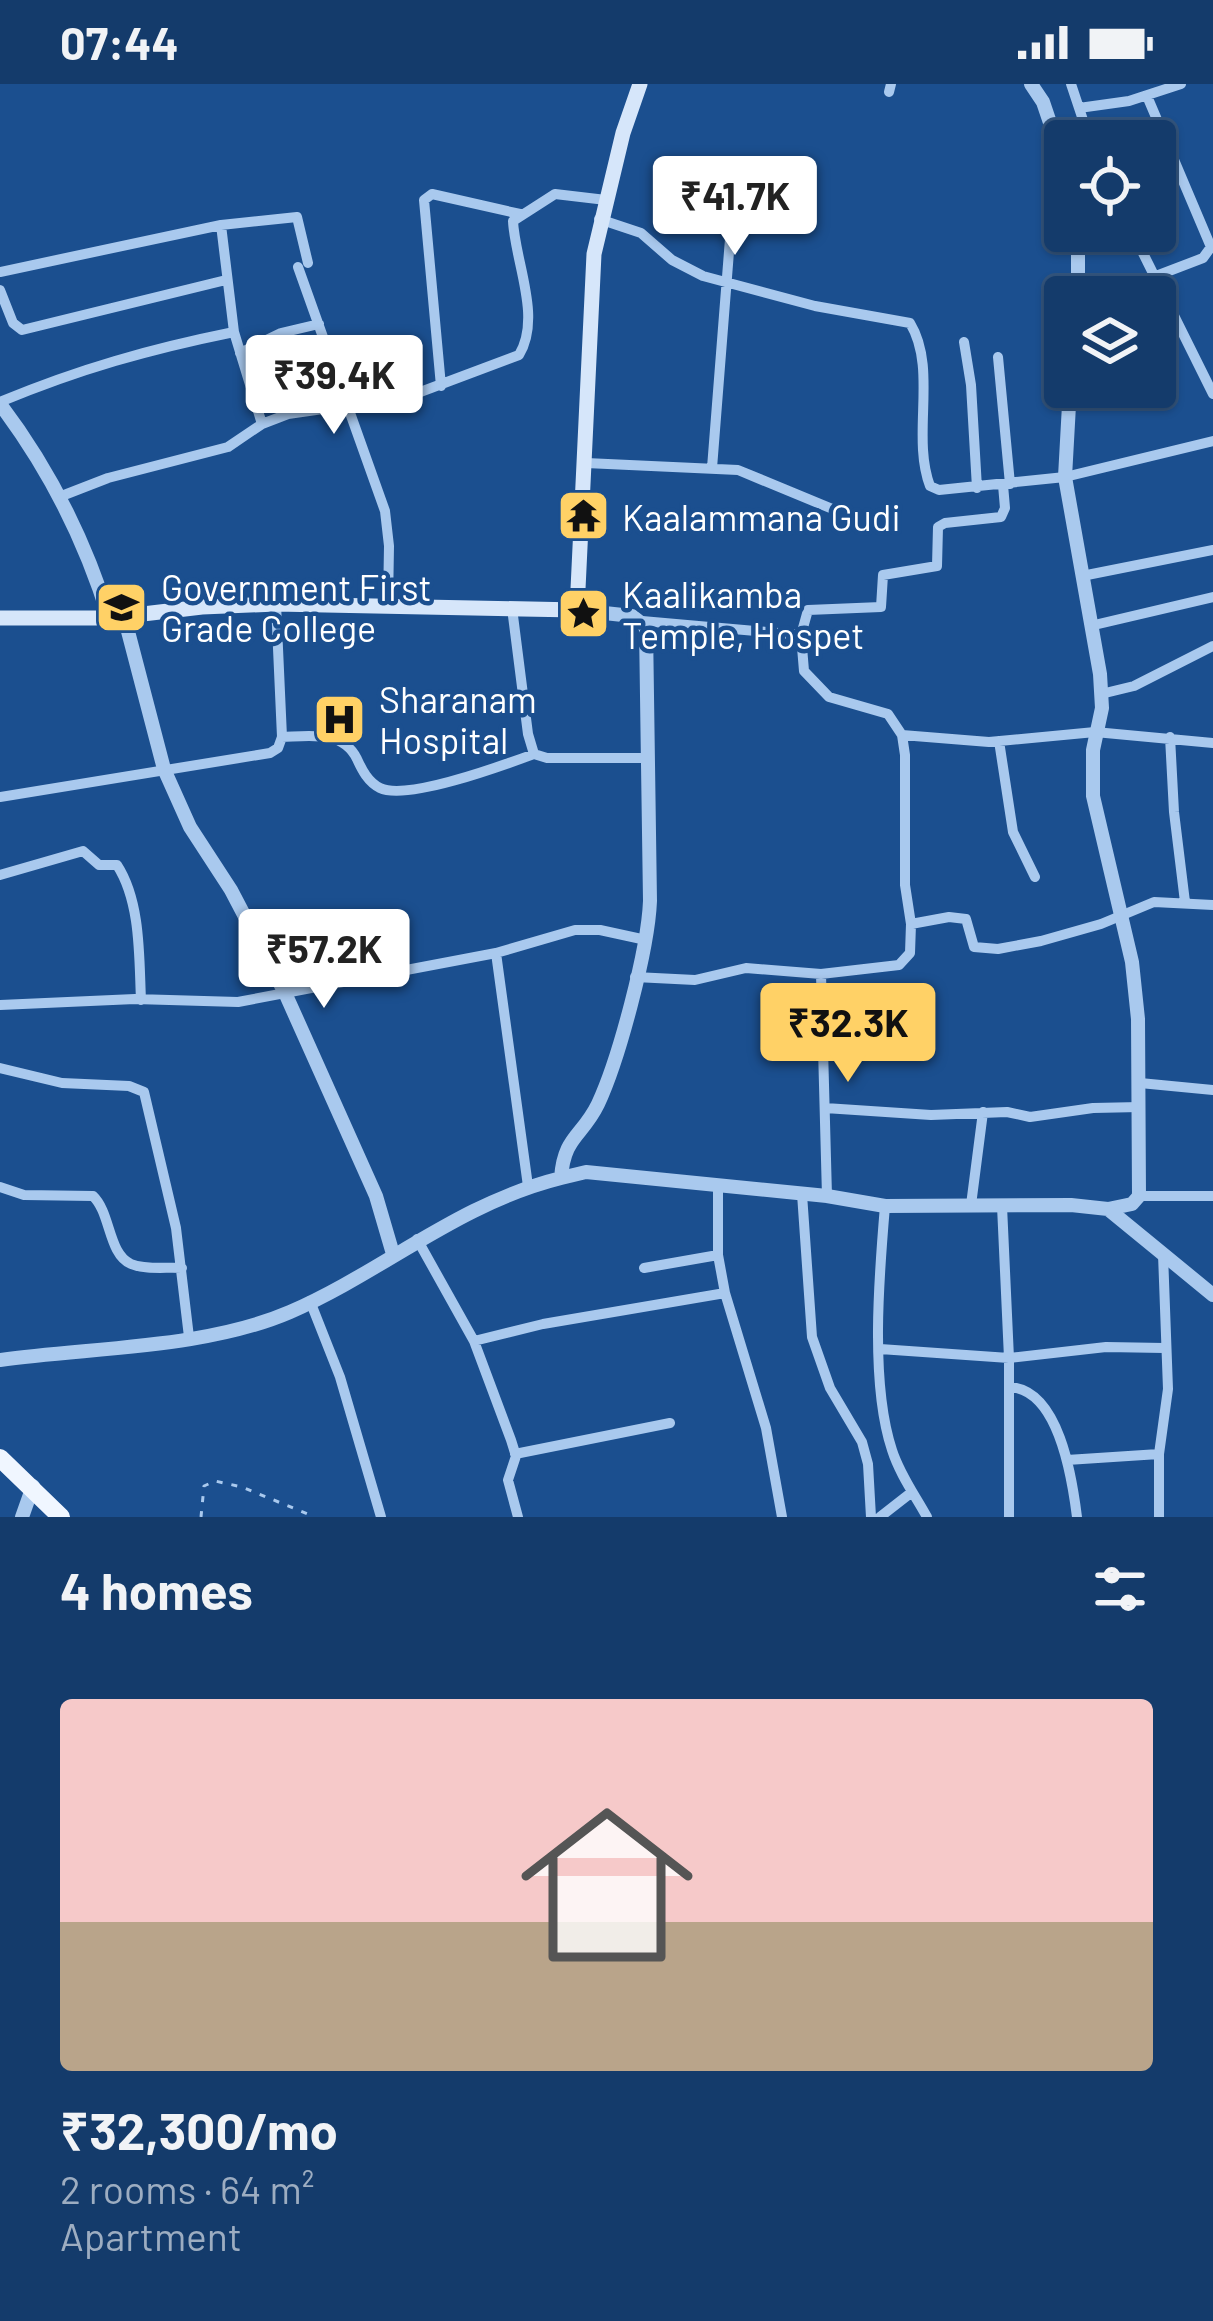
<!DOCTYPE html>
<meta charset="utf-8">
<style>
:root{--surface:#143b6b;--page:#214673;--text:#f1f3f6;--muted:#9dadc1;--line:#33557e;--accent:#ffd166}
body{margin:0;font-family:Barlow,sans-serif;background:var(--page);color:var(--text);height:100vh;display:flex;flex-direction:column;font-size:45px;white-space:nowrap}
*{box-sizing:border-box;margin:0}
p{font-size:39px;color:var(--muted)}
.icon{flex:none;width:66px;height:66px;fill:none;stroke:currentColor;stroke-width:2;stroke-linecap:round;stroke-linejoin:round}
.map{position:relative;height:1433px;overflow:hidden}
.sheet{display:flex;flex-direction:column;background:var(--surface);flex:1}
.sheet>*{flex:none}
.controls{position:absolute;left:1044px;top:36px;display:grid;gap:24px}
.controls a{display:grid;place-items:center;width:132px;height:132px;border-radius:12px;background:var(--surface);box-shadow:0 3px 9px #0004,0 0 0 3px var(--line);font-size:60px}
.price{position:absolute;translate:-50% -102px;padding:0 27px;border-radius:12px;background:#fff;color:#222;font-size:39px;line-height:78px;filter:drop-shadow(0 3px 6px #0008)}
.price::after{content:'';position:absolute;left:50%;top:72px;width:36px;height:27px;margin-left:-18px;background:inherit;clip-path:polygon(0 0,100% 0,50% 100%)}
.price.current{background:var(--accent);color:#111}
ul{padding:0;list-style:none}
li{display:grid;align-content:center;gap:24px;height:636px;padding:0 60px}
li+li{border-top:3px solid var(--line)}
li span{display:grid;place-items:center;height:372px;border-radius:12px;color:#555}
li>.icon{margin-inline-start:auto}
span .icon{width:216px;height:216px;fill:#fffc;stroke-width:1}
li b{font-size:51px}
h2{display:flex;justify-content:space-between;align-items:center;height:144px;padding:0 60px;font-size:51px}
.status{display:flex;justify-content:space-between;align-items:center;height:84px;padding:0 60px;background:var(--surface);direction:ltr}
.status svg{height:33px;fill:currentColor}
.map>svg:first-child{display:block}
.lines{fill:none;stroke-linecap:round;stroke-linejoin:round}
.path{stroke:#a9c9ee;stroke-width:3;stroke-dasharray:6 9;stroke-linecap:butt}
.minor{stroke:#a9c9ee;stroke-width:10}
.tertiary{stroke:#a9c9ee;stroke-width:14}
.secondary{stroke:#d6e6fa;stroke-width:15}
.primary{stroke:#f0f6ff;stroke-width:18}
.labels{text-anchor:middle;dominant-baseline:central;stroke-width:9;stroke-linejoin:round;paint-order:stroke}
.poi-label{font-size:36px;fill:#fff;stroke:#1b4f8f;text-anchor:start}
</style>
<div class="status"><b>07:44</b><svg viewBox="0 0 49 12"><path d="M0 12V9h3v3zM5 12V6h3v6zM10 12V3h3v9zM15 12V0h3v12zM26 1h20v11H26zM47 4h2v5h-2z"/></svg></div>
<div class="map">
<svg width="1213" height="1433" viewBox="0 0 1213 1433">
<rect width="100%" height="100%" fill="#1b4f8f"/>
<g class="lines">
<path class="path" d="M201,1433l3,-31 11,-5 27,6 73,30"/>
<path class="minor" d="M1071,0l19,57
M889,8l2,-8
M1147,12l64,151 -8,11 -47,18
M1079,24l50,-7 52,-17
M599,135l42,14 31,27 31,16 112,30 95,17c28,46 1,113 20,163l9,4 126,-13 148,-36
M221,141l13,107 28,92
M1132,147l81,163
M298,183l87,244 4,35 -1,58
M0,188l221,-47 76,-8 11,46
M0,206l13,33 9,7 204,-50
M964,258l7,43 6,103
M240,269l41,-20 38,-9
M998,273l12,127
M441,302l-17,-186 8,-6 88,20
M0,318c79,-33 150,-53 234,-70
M586,379l152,7 97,40
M712,384l22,-280
M59,413l49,-19 120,-31 34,-23 26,-10 119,-17 112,-42c23,-38 -4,-93 -6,-134l42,-27 51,6
M1082,492l131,-26
M512,524l16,126 6,20 13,4h100
M1090,542l123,-29
M801,551l7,-25 73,-3 2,-32 54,-9 1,-39 7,-4 56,-6 4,-9 -2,-23
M1101,610l33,-8 79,-40
M902,651l87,7 106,-10 118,11
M282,653c28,-1 61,-7 75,22 5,11 11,23 23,29 27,13 124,-23 154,-34
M1170,653l4,75 11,90
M999,657l14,91 22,45
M0,713l270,-44 8,-5 4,-11 -6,-133
M0,791l83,-24 16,14h18c24,37 22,92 24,135
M911,840l38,-7 17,2 8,28 24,2 43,-8 60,-17 53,-22 59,3
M496,869l32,233
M821,890l6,222
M635,893l60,3 51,-12 75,6 78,-9 11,-12 1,-29 -6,-39v-130l-3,-20 -14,-21 -59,-17 -25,-26 -3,-36 -159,-14
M0,921l135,-6 103,3 258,-49 79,-23h25l46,10
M0,984l62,15 67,3 15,6 32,136 13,109
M1140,999l73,7
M825,1024l106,7 76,-3 23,5 63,-9 47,-1
M718,1100v71l7,38 41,135 16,89
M0,1103l24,8 69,1c18,17 15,58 38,68 14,6 35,3 51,4
M802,1110l10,143 18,51 32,54 6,22 3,53
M1139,1112h74
M971,1121l12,-93
M885,1122c-6,70 -15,178 7,244 8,25 23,45 35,67
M1002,1122l7,152v159
M417,1155l57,102 37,99 5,16 -8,24 10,37
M644,1184l74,-13
M310,1217l30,76 41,140
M474,1257l69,-17 182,-31
M880,1265l129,9 97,-11 58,1
M1009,1303c50,2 63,90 68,130
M515,1370l155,-31
M1067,1376l92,-6
M880,1433l32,-25
M1159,1433v-63l9,-65 -5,-135"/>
<path class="tertiary" d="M1031,0l12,18 22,65
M1078,147v66
M1070,303l-5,90 35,197 2,34 -9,42v46l39,166 6,57 1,177 -7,8 -24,5
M0,320c50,66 85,136 109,214
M124,532l40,153 26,58 41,63 55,105 90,201 17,58
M561,1094l25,-6 241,24 58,10 186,-1 37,4 105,86
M0,1276c92,-13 204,-11 290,-48 94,-41 167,-108 271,-134 3,-42 21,-41 37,-74 21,-45 50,-154 52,-203l-4,-274 -14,-11 -55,-6
M22,1433l11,-31"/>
<path class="secondary" d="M0,534h109l93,-11 74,-3 301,6 17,-356 29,-121 17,-49"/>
<path class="primary" d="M0,1374l61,59"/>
</g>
<defs>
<symbol id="temple-square" viewBox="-11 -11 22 22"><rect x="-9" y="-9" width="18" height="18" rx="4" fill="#ffd166" stroke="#1b4f8f"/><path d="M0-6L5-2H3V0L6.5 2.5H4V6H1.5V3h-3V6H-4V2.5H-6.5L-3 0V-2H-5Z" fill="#111"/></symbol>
<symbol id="university-square" viewBox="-11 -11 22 22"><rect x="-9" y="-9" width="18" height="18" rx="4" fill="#ffd166" stroke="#1b4f8f"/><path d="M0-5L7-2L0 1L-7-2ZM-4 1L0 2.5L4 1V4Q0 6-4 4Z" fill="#111"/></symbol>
<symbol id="sight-square" viewBox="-11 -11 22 22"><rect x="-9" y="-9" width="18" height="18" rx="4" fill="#ffd166" stroke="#1b4f8f"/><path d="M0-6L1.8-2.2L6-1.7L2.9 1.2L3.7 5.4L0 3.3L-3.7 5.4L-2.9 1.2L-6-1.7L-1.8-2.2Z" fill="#111"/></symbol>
<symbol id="hospital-square" viewBox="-11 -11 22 22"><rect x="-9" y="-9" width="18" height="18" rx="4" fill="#ffd166" stroke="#1b4f8f"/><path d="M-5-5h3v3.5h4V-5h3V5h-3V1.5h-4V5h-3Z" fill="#111"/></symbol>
</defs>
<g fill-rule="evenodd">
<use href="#temple-square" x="554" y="402" width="59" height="59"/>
<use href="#university-square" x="92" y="494" width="59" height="59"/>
<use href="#sight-square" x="554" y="500" width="59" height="59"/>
<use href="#hospital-square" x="310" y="606" width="59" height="59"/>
</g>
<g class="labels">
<g class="poi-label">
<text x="622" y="432">Kaalammana Gudi</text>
<text x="161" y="502">Government First<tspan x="161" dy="41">Grade College</tspan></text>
<text x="622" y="509">Kaalikamba<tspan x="622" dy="41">Temple, Hospet</tspan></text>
<text x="379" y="614">Sharanam<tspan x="379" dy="41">Hospital</tspan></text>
</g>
</g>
</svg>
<div class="controls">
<a><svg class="icon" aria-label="locate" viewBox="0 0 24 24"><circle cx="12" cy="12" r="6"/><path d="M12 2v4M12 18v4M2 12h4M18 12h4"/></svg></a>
<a><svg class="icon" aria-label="layers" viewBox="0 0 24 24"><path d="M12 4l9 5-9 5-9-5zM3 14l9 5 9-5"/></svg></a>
</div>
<b class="price" style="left:735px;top:174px">₹41.7K</b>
<b class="price" style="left:334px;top:353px">₹39.4K</b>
<b class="price" style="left:324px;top:927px">₹57.2K</b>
<b class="price current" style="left:848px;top:1001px">₹32.3K</b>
</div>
<section class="sheet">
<h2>4 homes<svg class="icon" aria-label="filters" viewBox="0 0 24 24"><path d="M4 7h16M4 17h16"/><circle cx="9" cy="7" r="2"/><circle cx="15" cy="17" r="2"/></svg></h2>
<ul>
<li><span style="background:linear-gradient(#f6c9c9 60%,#b9a48a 0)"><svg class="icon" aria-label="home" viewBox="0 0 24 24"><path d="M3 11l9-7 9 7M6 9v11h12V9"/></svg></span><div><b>₹32,300/mo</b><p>2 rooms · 64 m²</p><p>Apartment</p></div></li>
</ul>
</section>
